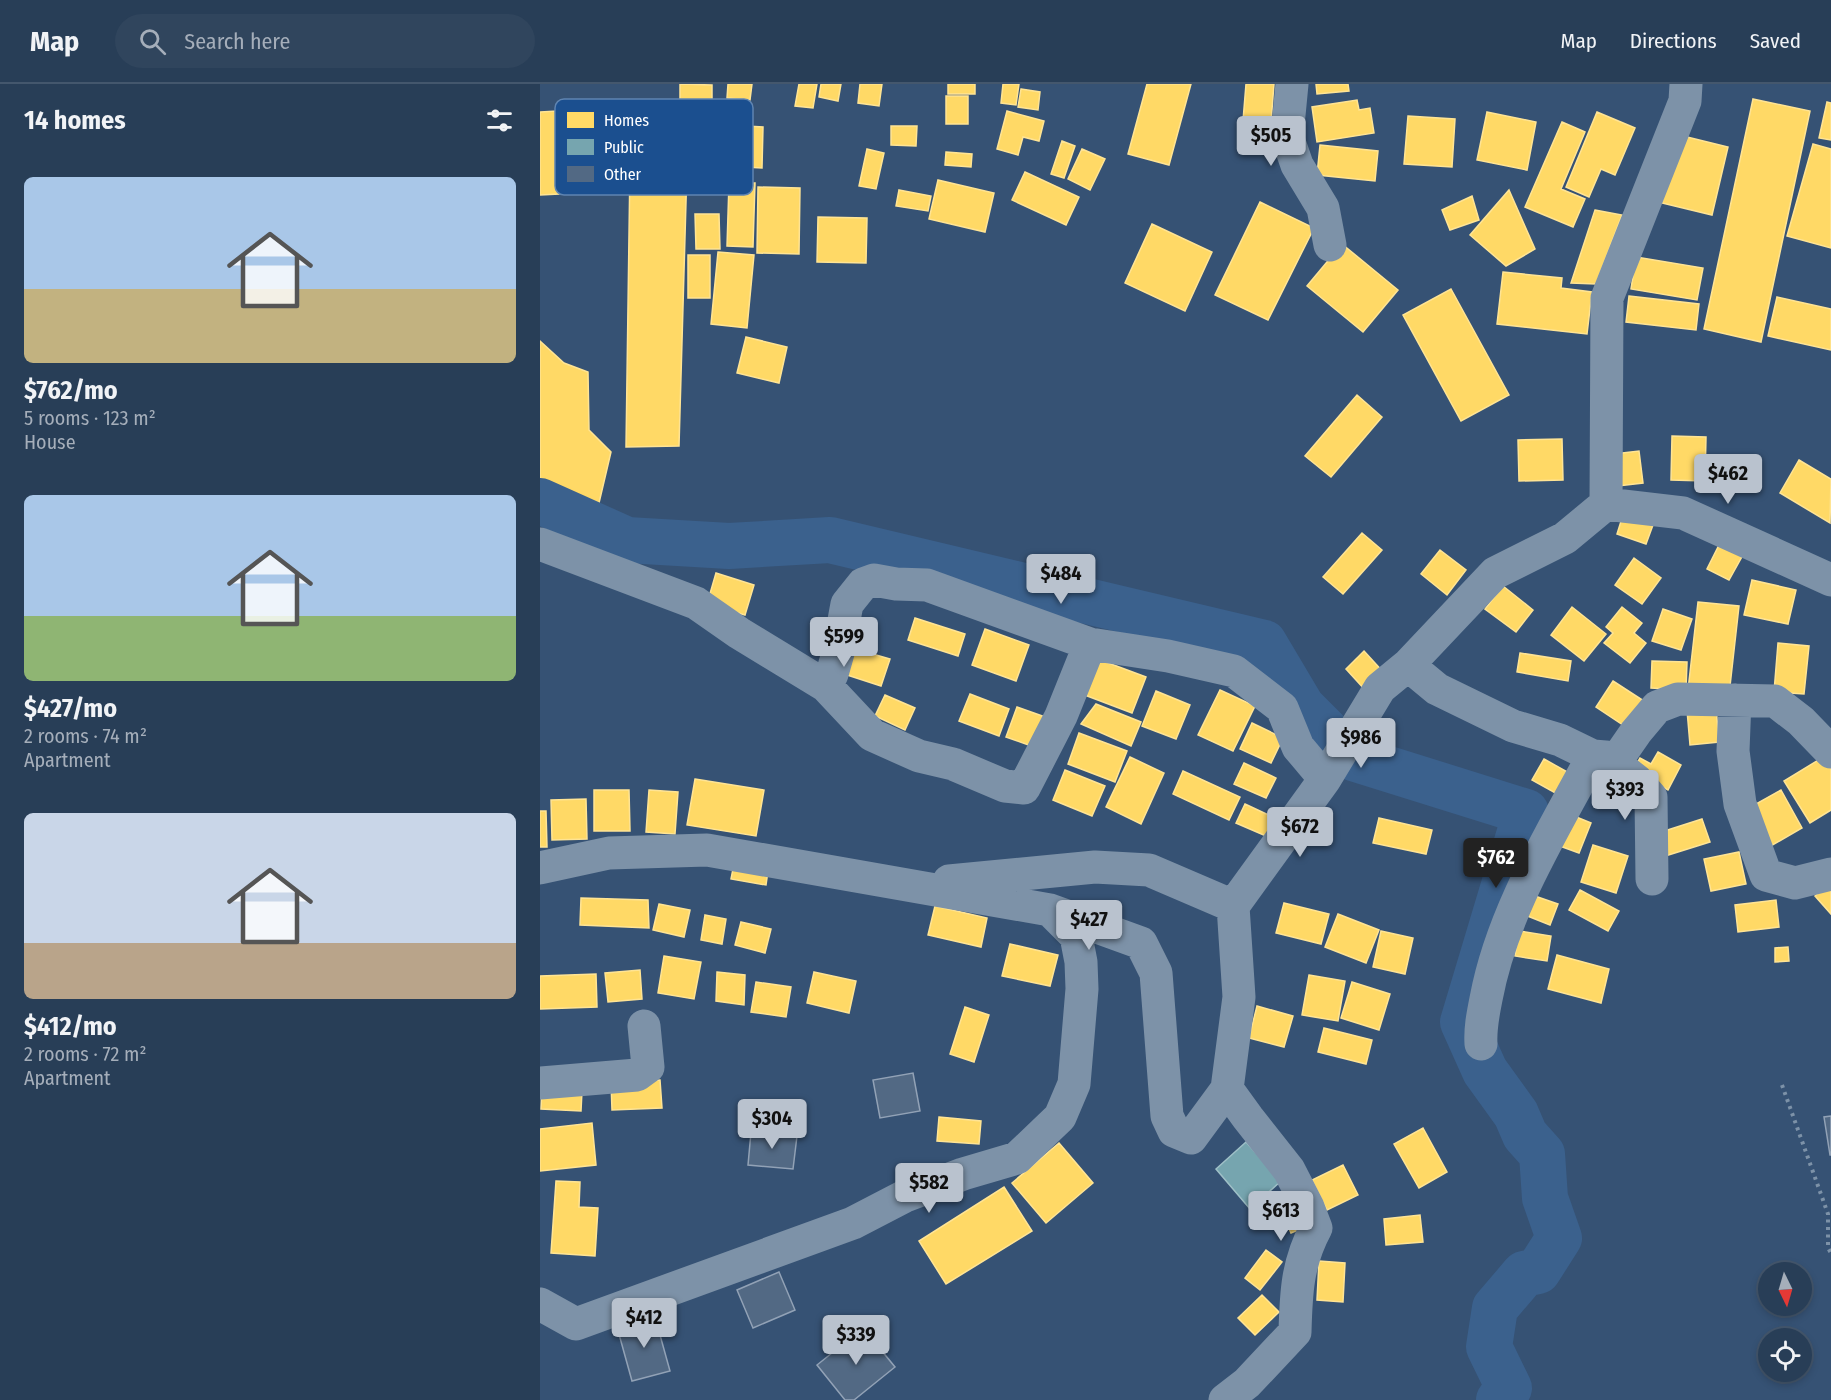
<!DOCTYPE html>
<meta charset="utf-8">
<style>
:root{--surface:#283e57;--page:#30455d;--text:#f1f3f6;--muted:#a5aeba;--line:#44576d;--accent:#b9c2ce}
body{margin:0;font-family:"Fira Sans Condensed",sans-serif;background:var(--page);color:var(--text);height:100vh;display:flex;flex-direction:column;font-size:22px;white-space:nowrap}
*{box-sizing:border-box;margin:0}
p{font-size:20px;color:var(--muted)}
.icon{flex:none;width:33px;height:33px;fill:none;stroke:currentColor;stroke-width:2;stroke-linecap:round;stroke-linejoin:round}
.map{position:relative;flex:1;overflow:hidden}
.panel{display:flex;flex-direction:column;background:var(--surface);width:540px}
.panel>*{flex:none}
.needle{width:39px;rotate:175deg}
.fabs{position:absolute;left:1218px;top:1178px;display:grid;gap:12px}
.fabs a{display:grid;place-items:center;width:54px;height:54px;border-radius:50%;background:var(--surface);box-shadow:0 3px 9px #0003,0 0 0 2px var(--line);font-size:30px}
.price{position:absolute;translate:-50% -51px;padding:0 14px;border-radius:6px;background:var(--accent);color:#111;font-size:20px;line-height:39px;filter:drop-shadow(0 2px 3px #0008)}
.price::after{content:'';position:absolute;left:50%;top:36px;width:18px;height:14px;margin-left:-9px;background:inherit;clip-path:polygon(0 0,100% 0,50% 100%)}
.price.current{background:#222;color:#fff}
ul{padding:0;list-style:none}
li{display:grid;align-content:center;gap:12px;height:318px;padding:0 24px}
li span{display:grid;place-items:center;height:186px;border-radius:9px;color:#555}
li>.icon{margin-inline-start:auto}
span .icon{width:108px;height:108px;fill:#fffc;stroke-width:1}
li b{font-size:26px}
h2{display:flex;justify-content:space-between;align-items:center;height:72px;padding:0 24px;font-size:26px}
header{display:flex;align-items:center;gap:36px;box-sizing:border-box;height:84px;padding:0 30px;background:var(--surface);border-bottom:2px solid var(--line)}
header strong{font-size:28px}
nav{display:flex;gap:33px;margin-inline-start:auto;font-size:21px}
.search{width:420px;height:54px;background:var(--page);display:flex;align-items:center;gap:15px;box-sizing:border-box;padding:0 21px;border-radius:33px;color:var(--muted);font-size:22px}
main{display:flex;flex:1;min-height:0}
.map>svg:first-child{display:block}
.homes{fill:#ffd966;stroke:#ffe494;stroke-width:1.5}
.public{fill:#76a5af;stroke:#9fc0c7;stroke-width:1.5}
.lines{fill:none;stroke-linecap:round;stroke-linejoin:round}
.river{stroke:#3b618d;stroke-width:46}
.building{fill:#526984;stroke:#92a2b6;stroke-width:1.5}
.path{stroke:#7d92a8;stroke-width:4;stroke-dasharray:3 4.5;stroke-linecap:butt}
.minor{stroke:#7d92a8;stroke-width:33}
.key{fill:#1b4f8f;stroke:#5f84b1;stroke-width:1.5}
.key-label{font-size:16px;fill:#fff}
</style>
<header>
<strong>Map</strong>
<div class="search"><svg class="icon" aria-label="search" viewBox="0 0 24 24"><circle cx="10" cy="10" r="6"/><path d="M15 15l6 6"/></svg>Search here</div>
<nav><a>Map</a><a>Directions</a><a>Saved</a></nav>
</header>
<main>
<section class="panel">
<h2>14 homes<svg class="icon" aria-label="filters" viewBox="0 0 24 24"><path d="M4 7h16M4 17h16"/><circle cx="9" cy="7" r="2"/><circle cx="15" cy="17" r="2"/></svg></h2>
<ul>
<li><span style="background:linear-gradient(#a9c7e8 60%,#c2b280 0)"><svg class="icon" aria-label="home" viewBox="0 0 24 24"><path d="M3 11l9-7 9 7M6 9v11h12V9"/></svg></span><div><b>$762/mo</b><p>5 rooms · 123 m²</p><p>House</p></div></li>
<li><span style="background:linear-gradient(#a9c7e8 65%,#8fb573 0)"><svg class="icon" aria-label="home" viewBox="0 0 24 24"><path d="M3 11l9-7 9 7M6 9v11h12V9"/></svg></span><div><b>$427/mo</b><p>2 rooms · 74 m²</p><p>Apartment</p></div></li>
<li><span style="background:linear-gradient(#c9d6e8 70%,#b9a48a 0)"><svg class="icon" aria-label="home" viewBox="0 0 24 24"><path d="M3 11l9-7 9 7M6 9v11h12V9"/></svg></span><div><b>$412/mo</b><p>2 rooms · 72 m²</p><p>Apartment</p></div></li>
</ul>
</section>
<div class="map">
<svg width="1291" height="1316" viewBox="0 0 1291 1316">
<rect width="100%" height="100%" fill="#365274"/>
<path class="homes" d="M140,0l32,1v23h-32z
M188,0h24l-2,16 -23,-2z
M259,0h18l-4,24 -18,-2z
M281,0h20l-3,17 -19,-4z
M320,0h22l-3,22 -21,-3z
M408,0h27v10h-27z
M463,0h16l-3,21 -15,-2z
M607,0h44l-22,81 -41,-11z
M706,0h28l-4,51 -28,-2z
M776,0h32l1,7 -32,3z
M481,5l19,3 -2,18 -20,-3z
M406,12h22v28h-22z
M1213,15l57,12 -49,231 -57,-13z
M817,16l2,10 11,-2 4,25 -57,9 -5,-35z
M1287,18l4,1v37l-12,-2z
M17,27l2,83 -19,1v-83z
M467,27l37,10 -5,20 -16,-4 -5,18 -21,-6z
M947,28l49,10 -9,48 -50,-10z
M1057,28l38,16 -20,47 -14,-6 -12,28 -23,-10z
M868,32l47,3 -3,48 -48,-3z
M1022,38l23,10 -24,57 24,10 -12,28 -48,-20z
M188,41l35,2 -1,41 -36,-2z
M351,42h26l-1,20 -25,-1z
M1139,51l49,12 -16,68 -50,-12z
M522,57l13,5 -11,32 -13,-4z
M1273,60l18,5v99l-44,-12z
M780,61l58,6 -3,30 -58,-6z
M327,65l17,4 -8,36 -17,-3z
M542,65l23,10 -15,31 -22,-11z
M406,68l26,2 -1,13 -26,-2z
M90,81l57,2 -8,279 -53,1z
M485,88l54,25 -13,28 -54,-25z
M398,96l56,13 -9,39 -56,-13z
M189,99h26l-2,64 -26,-1z
M218,103l42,1 -1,66 -42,-1z
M359,106l32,6 -3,15 -32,-5z
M969,106l26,59 -29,17 -36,-31z
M932,112l7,24 -29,10 -8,-20z
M720,118l54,26 -46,92 -53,-25z
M1055,126l27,5 -26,69 -25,-1z
M155,130h24l1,35h-24z
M278,133l49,1 -1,45 -49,-1z
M612,140l60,28 -27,59 -60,-28z
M802,160l56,46 -35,42 -56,-46z
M178,168l36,3 -7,73 -36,-4z
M148,171h22v43h-22z
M1096,173l67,11 -6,32 -66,-11z
M963,188l59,6 -1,10 31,4 -5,42 -90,-10z
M911,205l58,106 -48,26 -58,-106z
M1089,212l70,8 -3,26 -70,-8z
M1237,213l54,12v41l-63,-14z
M206,253l41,10 -8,36 -42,-10z
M0,257l24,22 24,9 1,58 22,22 -12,51 -59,-24z
M817,311l25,22 -51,60 -26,-21z
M1132,352l34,1 -1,44 -34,-1z
M1022,355l1,41 -44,1 -1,-41z
M1099,367l4,32 -25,3 -4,-32z
M1259,376l32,19 -1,44 -50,-30z
M1083,431l30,10 -7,19 -29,-10z
M822,449l20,17 -39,44 -20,-17z
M1181,457l23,12 -15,27 -22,-11z
M900,466l26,20 -19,25 -26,-21z
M1094,474l27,20 -19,26 -27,-19z
M176,489l38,12 -9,30 -38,-11z
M1212,496l44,10 -8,34 -44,-9z
M963,502l30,24 -17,22 -31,-23z
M1158,518l41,4 -10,89 -41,-5z
M1032,523l34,27 -22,27 -33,-26z
M1082,523l20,16 -8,10 12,10 -16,20 -26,-20 9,-10 -7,-6z
M1123,525l29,10 -11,31 -29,-9z
M375,534l50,16 -7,22 -50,-16z
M445,545l44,16 -13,36 -44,-16z
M1238,559l31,3 -5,48 -30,-2z
M312,564l38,11 -9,27 -37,-12z
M824,567l21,23 -19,17 -20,-22z
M980,569l51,8 -3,20 -51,-9z
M555,574l51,19 -14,36 -50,-19z
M1112,577l35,1 -1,28 -35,-2z
M1073,597l34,22 -18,26 -33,-22z
M680,606l35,16 -22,45 -35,-16z
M616,607l34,14 -14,34 -34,-13z
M430,610l39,15 -10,27 -40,-15z
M345,611l30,13 -10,22 -30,-14z
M556,620l45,18 -10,24 -50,-22z
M477,623l31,11 -11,30 -31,-11z
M1176,623l3,35 -29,3 -3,-35z
M712,639l31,15 -12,25 -31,-14z
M539,649l48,18 -12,31 -47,-18z
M1118,668l23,13 -13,25 -35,-20 7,-12 11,6z
M1285,672l6,10v44l-21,13 -26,-42z
M590,673l34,16 -23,51 -35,-17z
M1004,675l27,15 -12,21 -27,-15z
M704,679l32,15 -10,20 -32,-14z
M525,686l40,16 -13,30 -39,-16z
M643,687l57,26 -11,23 -56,-26z
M155,695l69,11 -8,46 -69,-11z
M54,706h35l1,41h-36z
M109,706l29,2 -3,42 -29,-2z
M1241,706l21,38 -33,19 -22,-38z
M46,715l1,40 -35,1 -1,-40z
M705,720l30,14 -9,18 -30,-13z
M0,727h6l1,36h-7z
M1029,730l22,9 -12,30 -22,-8z
M839,734l53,12 -6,24 -53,-11z
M1162,735l8,23 -48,15 -7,-23z
M1053,761l35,11 -12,37 -35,-11z
M1199,768l7,32 -35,7 -7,-32z
M195,775l34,5 -3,21 -35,-6z
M1291,797v33l-16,-18z
M1040,806l39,21 -11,20 -39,-21z
M992,811l26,9 -8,21 -25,-10z
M41,814l67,2 1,28 -69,-3z
M1236,816l3,27 -41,5 -3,-27z
M744,819l45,11 -8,30 -45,-11z
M119,820l31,6 -6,27 -31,-7z
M395,822l52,12 -6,29 -53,-12z
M798,830l41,16 -13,33 -41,-16z
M165,831l21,4 -4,25 -21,-4z
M201,838l30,7 -6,24 -30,-8z
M841,847l32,7 -8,36 -32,-7z
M979,847l32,5 -4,25 -32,-5z
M470,860l48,11 -8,31 -48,-10z
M1248,863l1,14 -14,1v-14z
M1017,871l52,14 -8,34 -53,-14z
M124,872l37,6 -7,37 -36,-6z
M100,886l2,29 -34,3 -3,-29z
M177,888l28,3 -1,30 -28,-4z
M274,888l42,9 -7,32 -42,-10z
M56,890l1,33 -57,2v-33z
M769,891l36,6 -7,40 -36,-6z
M216,898l35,5 -5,30 -35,-5z
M812,898l38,12 -11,36 -38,-12z
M717,922l36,10 -9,31 -35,-9z
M425,923l24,8 -15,47 -24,-8z
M784,944l48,12 -6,24 -48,-12z
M120,996l2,28 -50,2 -1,-28z
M2,1004l40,3 -1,20 -40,-2z
M399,1033l42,4 -2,23 -42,-3z
M52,1039l4,42 -56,6v-42z
M883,1044l24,44 -28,16 -25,-44z
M519,1059l34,40 -47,40 -34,-40z
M803,1081l15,30 -31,15 -15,-30z
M16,1097l24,1 -1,25 19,1 -3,48 -44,-3z
M464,1103l28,44 -86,53 -27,-43z
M758,1108l14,32 -21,9 -14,-32z
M880,1131l3,27 -37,3 -2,-26z
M726,1166l16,12 -22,28 -15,-12z
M779,1177l26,2 -2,39 -26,-2z
M722,1211l17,17 -24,23 -17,-17z"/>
<path class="public" d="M706,1058l35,39 -31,28 -34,-40z"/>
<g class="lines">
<path class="river" d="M0,417l87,39 102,6 101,-6 434,103 38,64 51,51 173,54 -63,210 22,49 31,43 9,21 17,19 3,44 14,40 -21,33 -14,3 -29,34 -6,39 20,41 -10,12"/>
</g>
<path class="building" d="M373,989l7,38 -40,7 -7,-38z
M1291,1032v39h-1l-6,-38z
M211,1048l46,4 -4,33 -45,-4z
M239,1188l16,38 -42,18 -16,-38z
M115,1233l15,54 -38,10 -15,-54z
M323,1244l32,39 -41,33h-9l-28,-35z"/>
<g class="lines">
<path class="path" d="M1242,1001l46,129v34l3,5"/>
<path class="minor" d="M752,0l-5,52 10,29 26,43 7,37
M1066,420l77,9 148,67
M0,460l156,59 43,30 87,53 46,49 47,21 34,8 52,22 19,2 37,-72 29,-72
M868,581l29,24 76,37 47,14 33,16 25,2 18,-26 21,-25 21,-8 97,2 26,20 30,31
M286,602l6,-12 6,-21 9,-49 16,-20 11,-4 22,4 31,1 163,59 78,12 66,15 48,37 16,39 27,32
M1195,616l-2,51 7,53 26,71 29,8 36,-9
M1067,673l30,24 14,16 1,82
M0,784l69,-15 98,-3 343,60 91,33 15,30 11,143 7,15 17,7 36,-49 12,-92 -6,-91 92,-127 55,-91 28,-23 87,-92 70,-35 41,-34 1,-206 78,-197 1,-17
M409,797l146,-14 54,3 84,36
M941,960c-1,-16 2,-30 5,-45 16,-87 66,-166 107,-243
M0,999l97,-8 11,-8 -4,-41
M0,1220l36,20 277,-101 52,-27 58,-22 54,-16 43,-41 14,-33 8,-95 -1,-27 -5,-26 -26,-26
M685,1316l22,-17 48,-51c1,-38 2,-69 21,-104l-8,-21 -19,-37 -41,-52 -21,-29"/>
</g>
<rect x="15" y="15" width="198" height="96" rx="9" class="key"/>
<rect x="27" y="28" width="27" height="16" fill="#ffd966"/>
<rect x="27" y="55" width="27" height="16" fill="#76a5af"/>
<rect x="27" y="82" width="27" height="16" fill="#526984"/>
<g class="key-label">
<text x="64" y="42">Homes</text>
<text x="64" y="69">Public</text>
<text x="64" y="96">Other</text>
</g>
</svg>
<div class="fabs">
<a><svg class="needle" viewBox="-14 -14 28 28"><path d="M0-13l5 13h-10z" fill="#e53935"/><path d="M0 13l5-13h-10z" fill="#a5aeba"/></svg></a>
<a><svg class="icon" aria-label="locate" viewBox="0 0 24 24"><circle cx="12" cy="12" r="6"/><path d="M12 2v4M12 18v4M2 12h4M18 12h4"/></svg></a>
</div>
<b class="price" style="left:731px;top:83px">$505</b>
<b class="price" style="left:1188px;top:421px">$462</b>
<b class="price" style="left:521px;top:521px">$484</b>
<b class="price" style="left:304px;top:584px">$599</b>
<b class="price" style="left:821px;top:685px">$986</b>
<b class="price" style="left:1085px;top:737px">$393</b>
<b class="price" style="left:760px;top:774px">$672</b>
<b class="price current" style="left:956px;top:805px">$762</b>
<b class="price" style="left:549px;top:867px">$427</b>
<b class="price" style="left:232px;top:1066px">$304</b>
<b class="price" style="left:389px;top:1130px">$582</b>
<b class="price" style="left:741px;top:1158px">$613</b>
<b class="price" style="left:104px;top:1265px">$412</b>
<b class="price" style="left:316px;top:1282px">$339</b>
</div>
</main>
